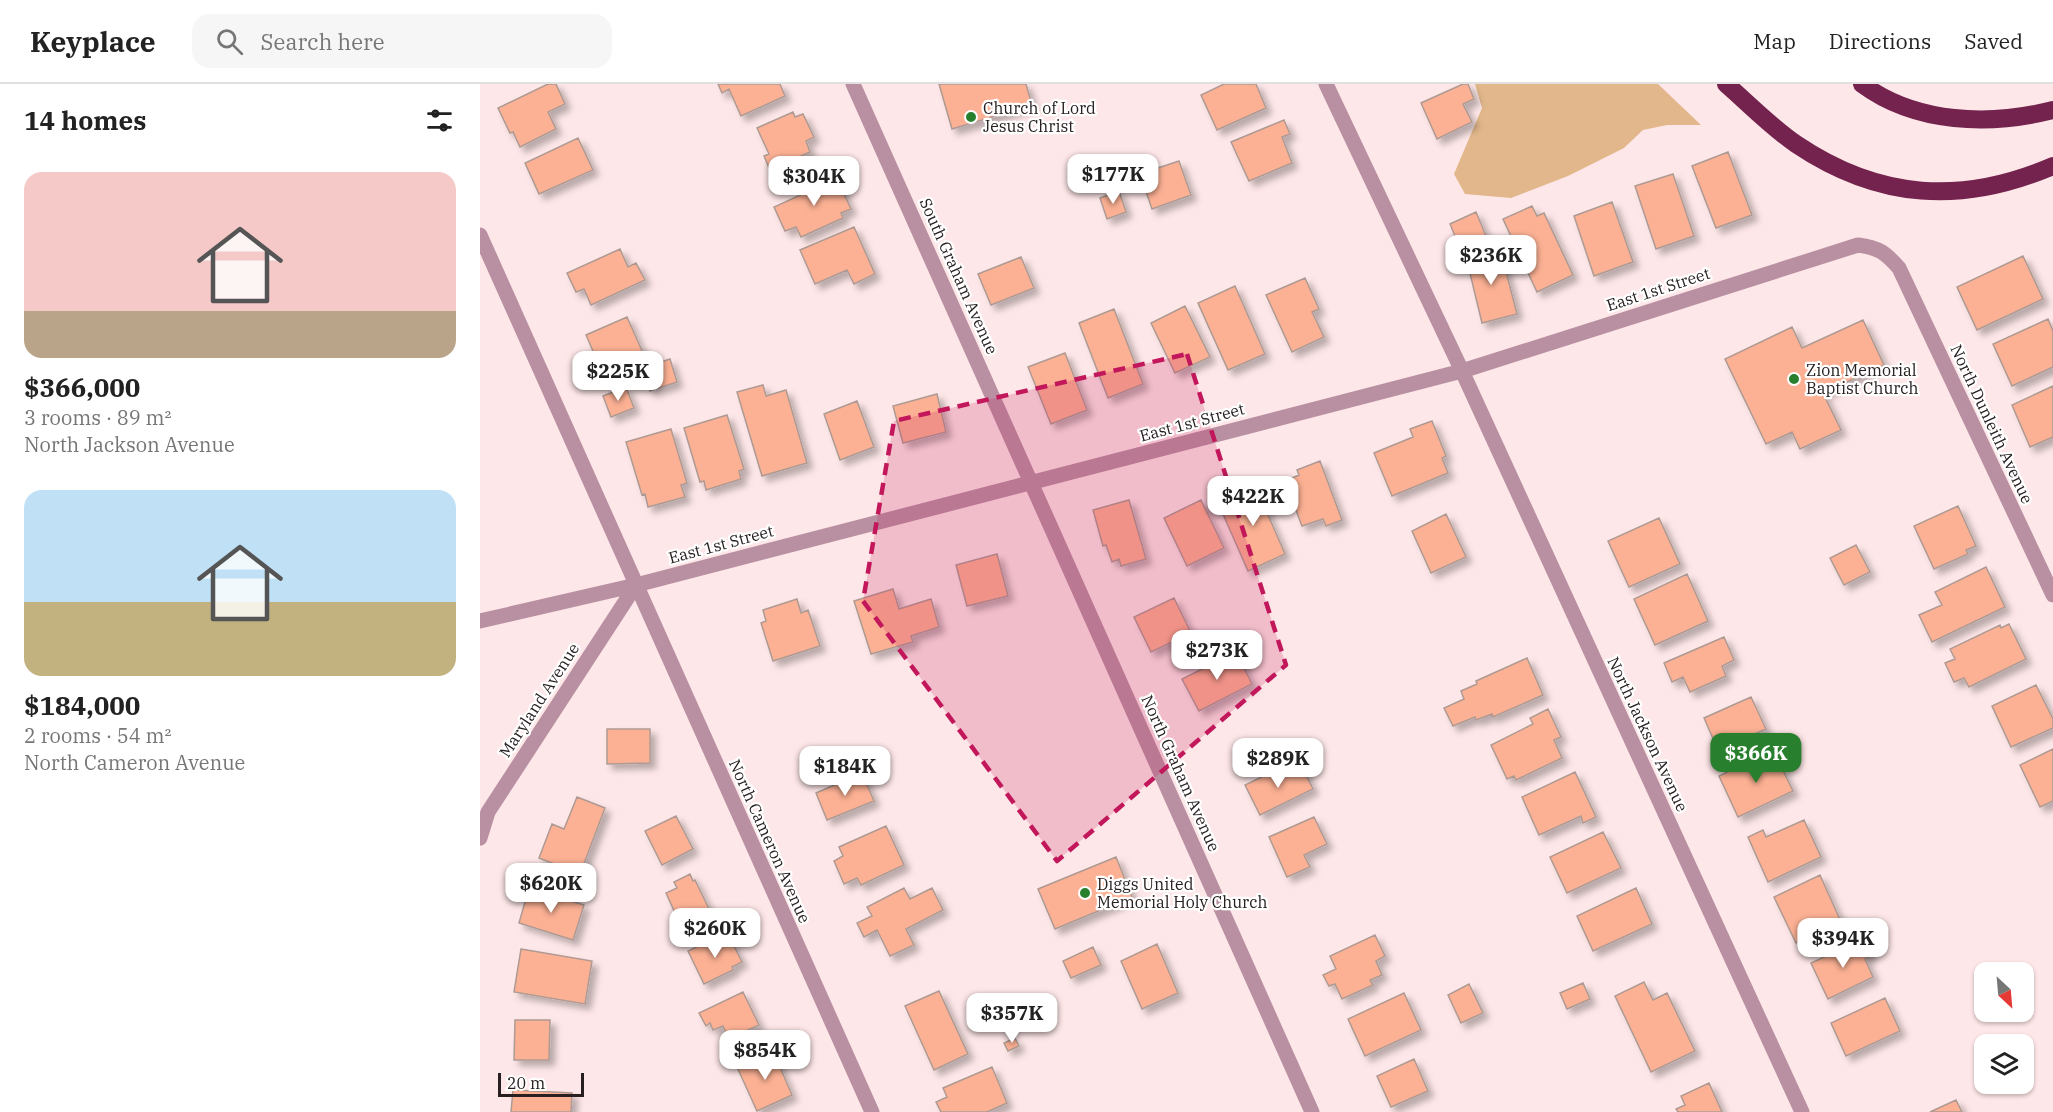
<!DOCTYPE html>
<meta charset="utf-8">
<style>
:root{--surface:#fff;--page:#f6f6f6;--text:#222;--muted:#767676;--line:#e0e0e0;--accent:#287f2d}
body{margin:0;font-family:"IBM Plex Serif",serif;background:var(--page);color:var(--text);height:100vh;display:flex;flex-direction:column;font-size:22px;white-space:nowrap}
*{box-sizing:border-box;margin:0}
p{font-size:20px;color:var(--muted)}
.icon{flex:none;width:33px;height:33px;fill:none;stroke:currentColor;stroke-width:2;stroke-linecap:round;stroke-linejoin:round}
.map{position:relative;flex:1;overflow:hidden}
.panel{display:flex;flex-direction:column;background:var(--surface);width:480px}
.panel>*{flex:none}
.needle{width:39px;rotate:154deg}
.controls{position:absolute;left:1494px;top:878px;display:grid;gap:12px}
.controls a{display:grid;place-items:center;width:60px;height:60px;border-radius:12px;background:var(--surface);box-shadow:0 2px 4px #0004;font-size:30px}
.scale{position:absolute;left:18px;bottom:15px;width:86px;box-sizing:border-box;padding-left:6px;border:3px solid #282020;border-top:0;font-size:16px;line-height:21px;white-space:nowrap;color:#282020;-webkit-text-stroke:4px #fff;paint-order:stroke}
.price{position:absolute;translate:-50% -51px;padding:0 14px;border-radius:12px;background:#fff;color:#222;font-size:20px;line-height:39px;filter:drop-shadow(0 2px 3px #0008)}
.price::after{content:'';position:absolute;left:50%;top:36px;width:18px;height:14px;margin-left:-9px;background:inherit;clip-path:polygon(0 0,100% 0,50% 100%)}
.price.selected{background:var(--accent);color:#fff}
ul{padding:0;list-style:none}
li{display:grid;align-content:center;gap:12px;height:318px;padding:0 24px}
li span{display:grid;place-items:center;height:186px;border-radius:18px;color:#555}
li>.icon{margin-inline-start:auto}
span .icon{width:108px;height:108px;fill:#fffc;stroke-width:1}
li b{font-size:26px}
h2{display:flex;justify-content:space-between;align-items:center;height:72px;padding:0 24px;font-size:26px}
header{display:flex;align-items:center;gap:36px;box-sizing:border-box;height:84px;padding:0 30px;background:var(--surface);border-bottom:2px solid var(--line)}
header strong{font-size:28px}
nav{display:flex;gap:33px;margin-inline-start:auto;font-size:21px}
.search{width:420px;height:54px;background:var(--page);display:flex;align-items:center;gap:15px;box-sizing:border-box;padding:0 21px;border-radius:18px;color:var(--muted);font-size:22px}
main{display:flex;flex:1;min-height:0}
.map>svg:first-child{display:block}
.green{fill:#e1b78b}
.building{fill:#fcb194;stroke:#ae9a93;stroke-width:1.5;filter:url(#shadow)}
.lines{fill:none;stroke-linecap:round;stroke-linejoin:round}
.minor{stroke:#b990a2;stroke-width:15}
.motorway{stroke:#73234d;stroke-width:18}
.marked{fill:#c2185b;fill-opacity:0.2;stroke:#c2185b;stroke-width:4.5;stroke-dasharray:12 8;stroke-linejoin:round}
.poi-dot{fill:#287f2d;stroke:#fff;stroke-width:2}
.labels{text-anchor:middle;dominant-baseline:central;stroke-width:4.5;stroke-linejoin:round;paint-order:stroke}
.poi-label{font-size:16px;fill:#282020;stroke:#fff;text-anchor:start}
.street-label{font-size:16px;fill:#282020;stroke:#fff}
</style>
<header>
<strong>Keyplace</strong>
<div class="search"><svg class="icon" aria-label="search" viewBox="0 0 24 24"><circle cx="10" cy="10" r="6"/><path d="M15 15l6 6"/></svg>Search here</div>
<nav><a>Map</a><a>Directions</a><a>Saved</a></nav>
</header>
<main>
<section class="panel">
<h2>14 homes<svg class="icon" aria-label="filters" viewBox="0 0 24 24"><path d="M4 7h16M4 17h16"/><circle cx="9" cy="7" r="2"/><circle cx="15" cy="17" r="2"/></svg></h2>
<ul>
<li><span style="background:linear-gradient(#f6c9c9 75%,#b9a48a 0)"><svg class="icon" aria-label="home" viewBox="0 0 24 24"><path d="M3 11l9-7 9 7M6 9v11h12V9"/></svg></span><div><b>$366,000</b><p>3 rooms · 89 m²</p><p>North Jackson Avenue</p></div></li>
<li><span style="background:linear-gradient(#bfe0f5 60%,#c2b280 0)"><svg class="icon" aria-label="home" viewBox="0 0 24 24"><path d="M3 11l9-7 9 7M6 9v11h12V9"/></svg></span><div><b>$184,000</b><p>2 rooms · 54 m²</p><p>North Cameron Avenue</p></div></li>
</ul>
</section>
<div class="map">
<svg width="1573" height="1028" viewBox="0 0 1573 1028">
<defs>
<filter id="shadow"><feDropShadow dx="5.5" dy="5.5" stdDeviation="3" flood-color="#0004"/></filter>
</defs>
<rect width="100%" height="100%" fill="#fee7e8"/>
<path class="green" d="M995,0h183l43,41h-34l-24,5 -19,18 -56,28 -57,22 -46,-4 -11,-20 28,-66z"/>
<path class="building" d="M68,0h8l9,20 -17,8 8,17 -36,18 -7,-15 -3,1 -12,-25z
M238,0h62l5,12 -44,20 -12,-27 -7,4z
M459,0h87l6,21 -80,24z
M744,0h32l10,24 -49,22 -16,-35z
M983,0h5l6,15 -11,5 9,18 -35,17 -16,-36z
M313,28l2,5 8,-3 11,23 -8,4 4,11 -22,10 2,4 -15,7 -3,-6 -3,1 -5,-12 5,-2 -12,-26z
M804,36l6,14 -8,3 10,26 -43,18 -18,-39z
M98,54l15,32 -54,24 -14,-31z
M1248,68l24,63 -36,13 -24,-62z
M699,77l12,34 -39,14 -12,-35z
M341,88l8,16 10,-5 12,26 -10,4 2,5 -42,19 -5,-10 -11,4 -11,-24 33,-15 -5,-11z
M1193,90l21,62 -38,13 -21,-63z
M639,107l7,21 -19,7 -7,-21z
M1132,118l21,60 -39,14 -20,-60z
M1052,122l5,10 7,-3 29,62 -36,17 -34,-73z
M996,128l10,24 -26,12 -10,-24z
M374,143l21,47 -21,10 -7,-14 -32,14 -15,-34z
M140,165l8,18 8,-4 9,17 -54,25 -7,-16 -8,3 -9,-19z
M1015,165l3,12 5,-1 14,54 -35,9 -13,-54 -2,1 -3,-13z
M1543,172l20,43 -66,31 -20,-43z
M541,173l13,31 -43,17 -13,-31z
M825,194l14,31 -7,3 12,25 -32,15 -26,-57z
M755,202l30,68 -37,16 -30,-67z
M705,222l25,51 -35,16 -24,-50z
M634,225l29,75 -35,14 -29,-75z
M147,233l16,36 -41,19 -16,-37z
M1568,235l5,12v36l-41,19 -19,-42z
M1383,236l21,45 -61,28 18,37 -41,19 -8,-17 -26,12 -41,-85 67,-32 10,21z
M585,269l22,57 -36,14 -23,-57z
M190,275l7,23 -27,9 -7,-23z
M283,301l3,11 20,-6 21,73 -45,13 -25,-84z
M1573,302v51l-23,10 -18,-42z
M146,303l8,21 -23,9 -8,-21z
M457,310l9,38 -43,11 -10,-37z
M377,317l17,46 -34,13 -16,-46z
M247,331l17,54 -5,2 2,8 -35,11 -2,-9 -4,1 -16,-54z
M952,337l14,35 -4,2 6,15 -56,23 -18,-43 39,-16 -3,-8z
M191,345l16,54 -6,2 4,12 -37,10 -3,-13 -3,1 -16,-53z
M840,377l22,59 -16,6 -3,-7 -21,7 -17,-45 14,-6 -2,-5z
M786,400l9,20 -10,4 20,46 -37,17 -29,-66z
M649,416l17,59 -25,7 -2,-7 -7,3 -6,-17 -3,1 -10,-36z
M721,416l23,48 -37,18 -23,-48z
M1478,422l18,40 -10,4 2,4 -34,15 -20,-43z
M966,430l20,43 -35,16 -19,-42z
M1179,434l21,46 -51,23 -21,-46z
M1376,461l14,27 -26,13 -14,-27z
M517,470l11,42 -41,10 -11,-41z
M1506,483l19,40 -73,35 -13,-27 23,-10 -7,-13z
M1207,490l21,47 -53,24 -21,-46z
M413,505l6,20 32,-10 8,28 -28,9 2,6 -42,12 -17,-53z
M694,514l17,35 -40,19 -17,-35z
M317,515l4,14 7,-3 12,36 -47,15 -12,-38 5,-2 -3,-11z
M1529,540l17,35 -57,28 -5,-9 -10,4 -9,-19 10,-4 -5,-10 50,-24 1,3z
M1244,553l10,23 -12,6 4,10 -36,16 -7,-15 -11,5 -8,-19z
M756,568l16,32 -53,27 -17,-32z
M1047,574l16,37 -50,22 -1,-3 -16,6 -1,-3 -22,9 -9,-18 20,-9 -3,-8 16,-7 -1,-3z
M1556,601l17,34v9l-42,19 -19,-41z
M1271,613l15,32 -48,21 -14,-32z
M1068,625l13,28 -7,3 8,18 -46,22 -2,-4 -7,3 -16,-34 42,-21 -3,-6z
M127,645h43v34l-43,1z
M1573,665v52l-13,6 -20,-42z
M1293,666l20,41 -55,26 -19,-41z
M806,681l5,10 12,-6 10,20 -53,26 -15,-30z
M1095,688l21,45 -13,6 -2,-7 -42,19 -17,-38z
M382,689l12,28 -47,19 -11,-27z
M97,713l28,11 -25,66 -41,-16 13,-34 12,5z
M196,732l17,33 -31,16 -17,-34z
M834,733l13,27 -23,11 6,12 -23,10 -18,-40z
M1324,736l17,37 -53,25 -20,-45 15,-7 3,7z
M406,742l18,39 -43,20 -4,-7 -13,6 -10,-23 9,-5 -4,-9z
M1123,748l18,36 -54,25 -17,-36z
M636,773l16,40 -77,32 -17,-40z
M210,790l3,7 2,-1 16,33 -30,13 -15,-33 11,-5 -3,-6z
M1340,791l21,47 -45,21 -22,-46z
M49,804l55,17 -11,35 -54,-17z
M424,804l6,11 22,-11 11,22 -37,19 8,16 -24,11 -13,-26 -13,7 -7,-14 15,-7 -5,-9z
M1156,804l16,36 -59,27 -16,-35z
M895,851l10,21 -9,5 6,14 -12,5 3,5 -31,14 -7,-15 -6,2 -6,-11 13,-6 -6,-13z
M239,852l3,6 8,-4 12,24 -10,5 1,3 -29,14 -16,-33z
M1383,855l8,17 -6,3 8,18 -45,22 -17,-36z
M677,860l21,49 -36,16 -21,-48z
M613,863l8,18 -30,13 -8,-17z
M41,865l71,12 -7,43 -71,-12z
M1164,898l9,18 14,-7 28,58 -44,21 -36,-76z
M1103,899l7,16 -23,10 -7,-16z
M989,900l14,29 -22,10 -13,-28z
M459,907l29,63 -34,16 -29,-64z
M263,908l16,33 -30,14 -6,-13 -10,4 -3,-7 -4,3 -7,-13z
M924,909l17,37 -56,26 -17,-37z
M1405,914l15,33 -54,25 -15,-33z
M35,936h35l-1,40h-35z
M535,954l4,8 -11,5 -4,-8z
M293,967l19,44 -35,16 -20,-44z
M934,975l14,32 -37,16 -14,-31z
M512,983l15,36 -20,9h-46l-5,-10 11,-5 -4,-9z
M1229,999l13,29h-44l-2,-3 9,-4 -4,-9z
M33,1006l59,3 -1,19h-60z
M1476,1016l6,12h-32z"/>
<g class="lines">
<path class="minor" d="M373,0l459,1028
M846,0l136,287 340,741
M0,151l392,877
M0,537l156,-36 826,-214 396,-126c21,3 27,7 41,23l154,327
M0,754l8,-26 148,-227"/>
<path class="motorway" d="M1246,0c23,20 45,43 70,60 83,56 166,61 257,22
M1382,0c54,40 128,42 191,26"/>
</g>
<path class="marked" d="M707,270l99,311 -229,196 -194,-260 31,-180z"/>
<g class="poi-dot">
<circle cx="491" cy="33" r="6"/>
<circle cx="1314" cy="295" r="6"/>
<circle cx="605" cy="809" r="6"/>
</g>
<g class="labels">
<g class="poi-label">
<text x="503" y="24">Church of Lord<tspan x="503" dy="18">Jesus Christ</tspan></text>
<text x="1326" y="286">Zion Memorial<tspan x="1326" dy="18">Baptist Church</tspan></text>
<text x="617" y="800">Diggs United<tspan x="617" dy="18">Memorial Holy Church</tspan></text>
</g>
<g class="street-label">
<text transform="translate(479 192) rotate(66)">South Graham Avenue</text>
<text transform="translate(1178 205) rotate(-18)">East 1st Street</text>
<text transform="translate(712 338) rotate(-15)">East 1st Street</text>
<text transform="translate(1512 340) rotate(65)">North Dunleith Avenue</text>
<text transform="translate(241 460) rotate(-15)">East 1st Street</text>
<text transform="translate(59 616) rotate(-57)">Maryland Avenue</text>
<text transform="translate(1168 650) rotate(65)">North Jackson Avenue</text>
<text transform="translate(701 689) rotate(66)">North Graham Avenue</text>
<text transform="translate(290 757) rotate(66)">North Cameron Avenue</text>
</g>
</g>
</svg>
<div class="controls">
<a><svg class="needle" viewBox="-14 -14 28 28"><path d="M0-13l5 13h-10z" fill="#e53935"/><path d="M0 13l5-13h-10z" fill="#767676"/></svg></a>
<a><svg class="icon" aria-label="layers" viewBox="0 0 24 24"><path d="M12 4l9 5-9 5-9-5zM3 14l9 5 9-5"/></svg></a>
</div>
<div class="scale">20 m</div>
<b class="price" style="left:633px;top:121px">$177K</b>
<b class="price" style="left:334px;top:123px">$304K</b>
<b class="price" style="left:1011px;top:202px">$236K</b>
<b class="price" style="left:138px;top:318px">$225K</b>
<b class="price" style="left:773px;top:443px">$422K</b>
<b class="price" style="left:737px;top:597px">$273K</b>
<b class="price selected" style="left:1276px;top:700px">$366K</b>
<b class="price" style="left:798px;top:705px">$289K</b>
<b class="price" style="left:365px;top:713px">$184K</b>
<b class="price" style="left:71px;top:830px">$620K</b>
<b class="price" style="left:235px;top:875px">$260K</b>
<b class="price" style="left:1363px;top:885px">$394K</b>
<b class="price" style="left:532px;top:960px">$357K</b>
<b class="price" style="left:285px;top:997px">$854K</b>
</div>
</main>
